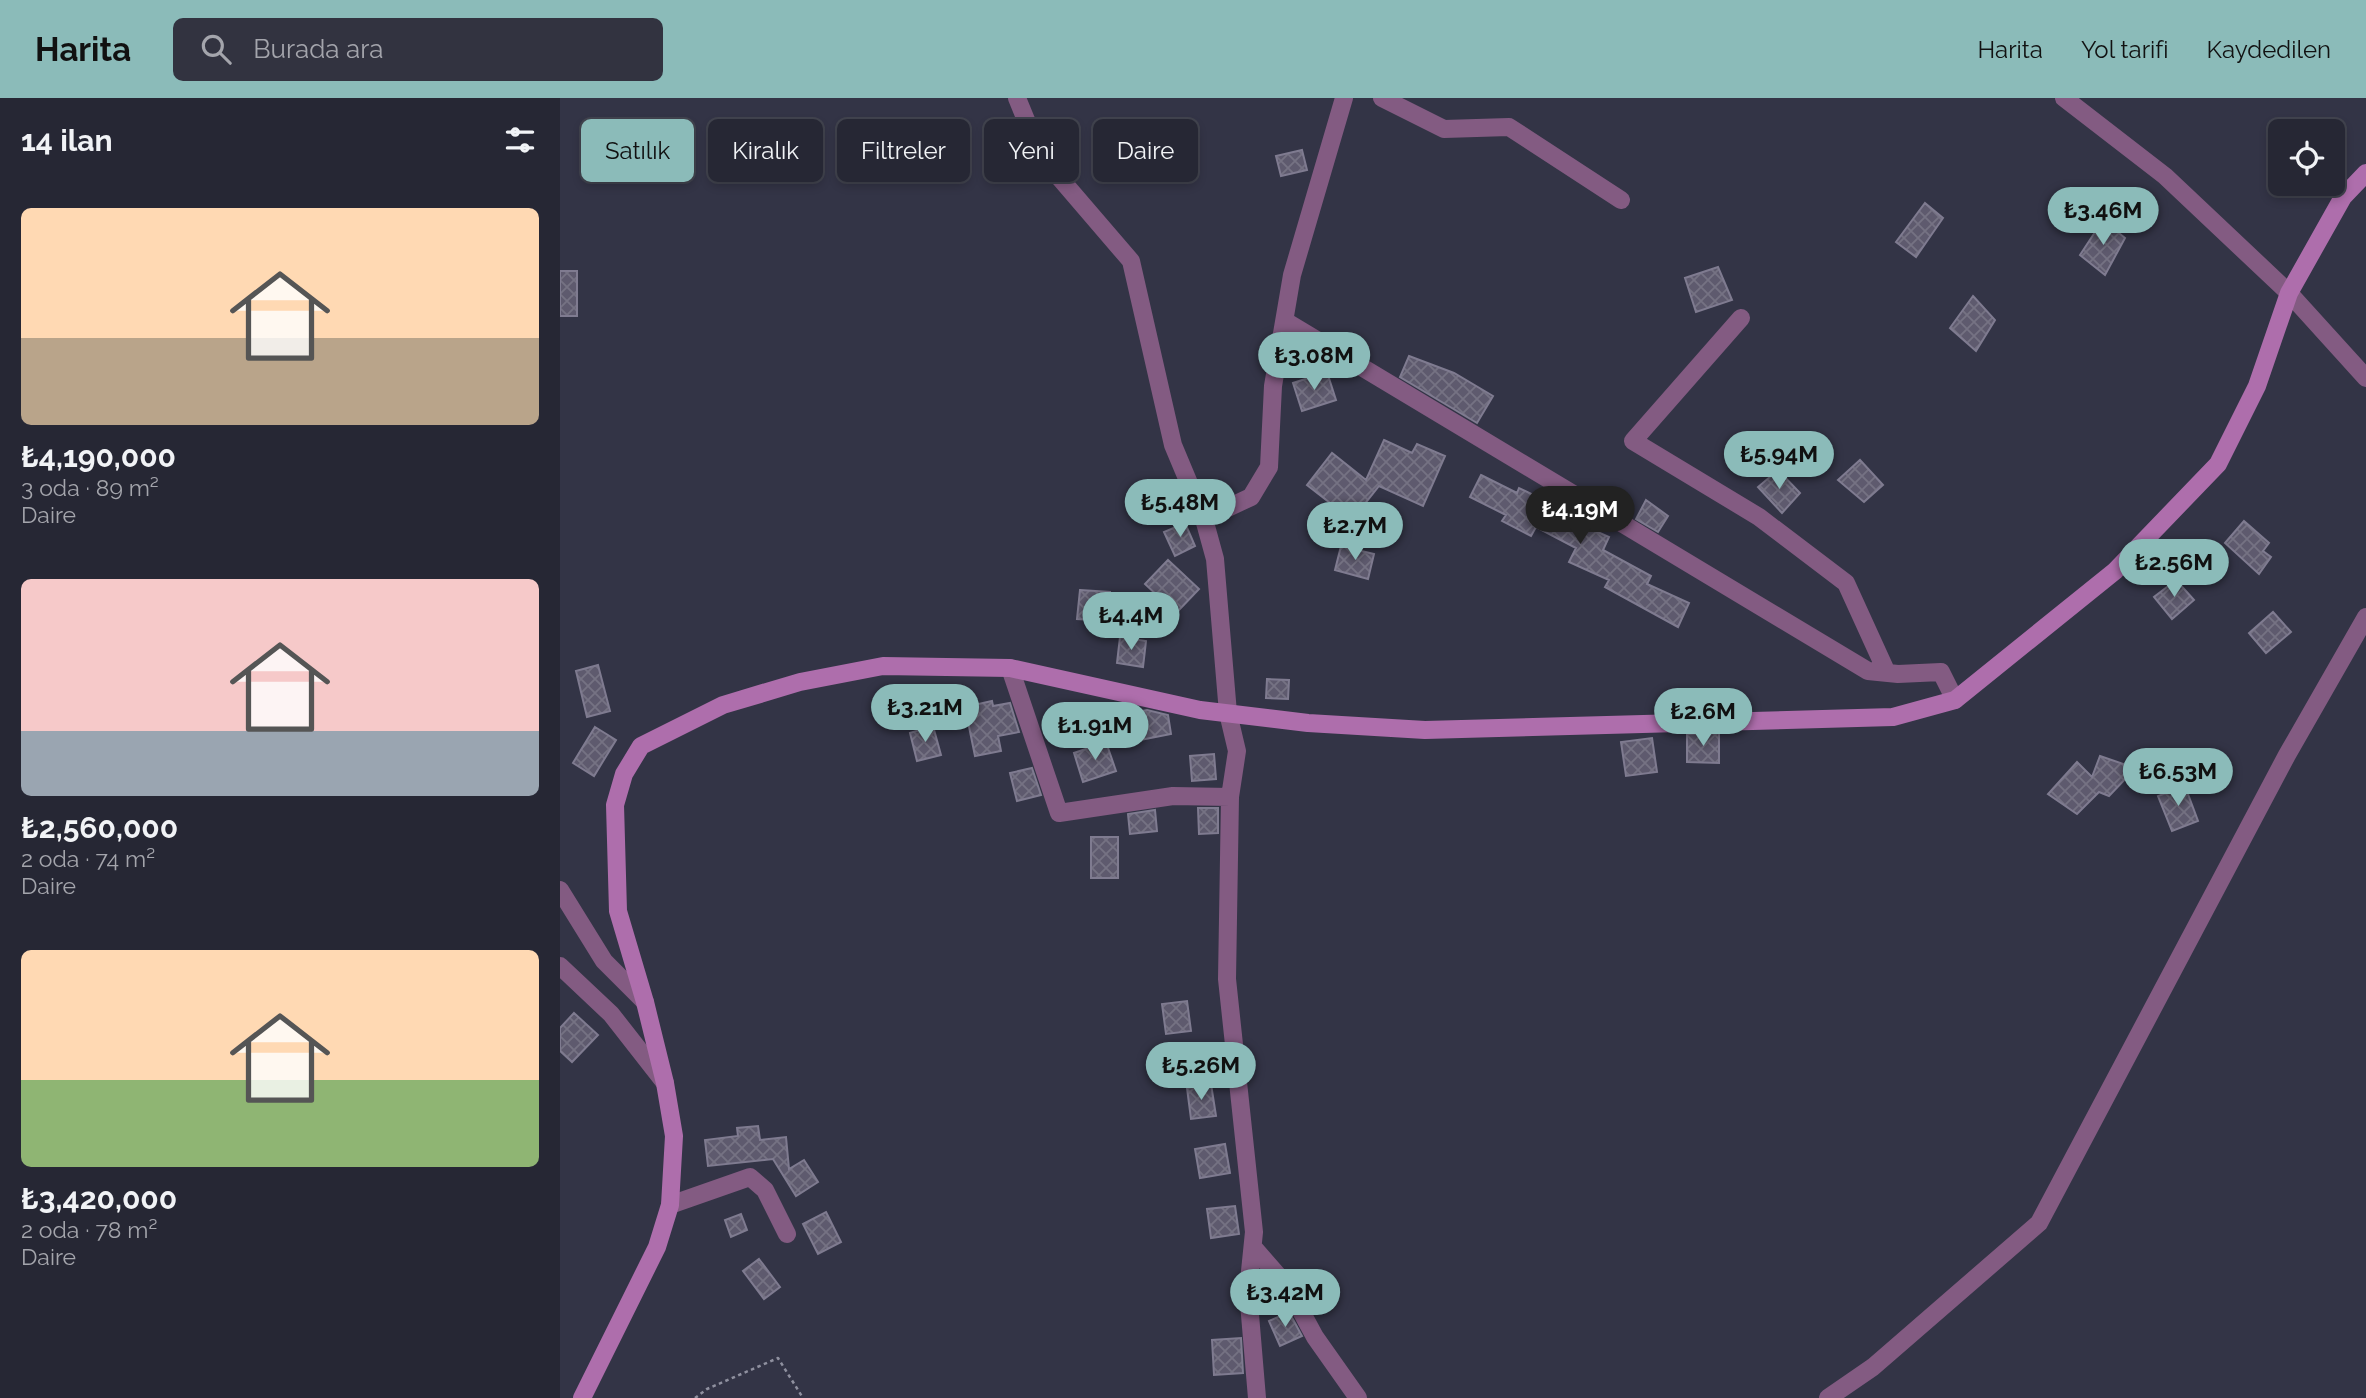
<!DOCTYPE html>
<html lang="tr">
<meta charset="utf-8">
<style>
:root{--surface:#262734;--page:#323340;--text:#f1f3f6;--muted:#a4a5ac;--line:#42444f;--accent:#8bbbb9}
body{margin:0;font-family:Raleway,sans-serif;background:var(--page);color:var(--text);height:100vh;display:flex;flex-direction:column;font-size:26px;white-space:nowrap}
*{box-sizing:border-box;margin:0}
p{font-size:23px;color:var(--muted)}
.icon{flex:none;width:38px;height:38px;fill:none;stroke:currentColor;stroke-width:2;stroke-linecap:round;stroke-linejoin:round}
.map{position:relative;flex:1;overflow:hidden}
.panel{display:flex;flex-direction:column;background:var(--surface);width:560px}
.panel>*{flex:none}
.top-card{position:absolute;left:21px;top:21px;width:665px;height:63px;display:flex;gap:14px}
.tools{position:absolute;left:1708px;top:21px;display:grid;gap:14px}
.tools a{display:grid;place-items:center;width:77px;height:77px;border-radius:10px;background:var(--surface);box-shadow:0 4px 10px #0003,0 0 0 2px var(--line);font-size:35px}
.price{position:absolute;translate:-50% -60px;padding:0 16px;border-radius:24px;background:var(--accent);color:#111;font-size:23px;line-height:46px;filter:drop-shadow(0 2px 4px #0008)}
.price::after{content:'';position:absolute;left:50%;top:42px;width:21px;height:16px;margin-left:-10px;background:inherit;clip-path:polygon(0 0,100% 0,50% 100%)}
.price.current{background:#222;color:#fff}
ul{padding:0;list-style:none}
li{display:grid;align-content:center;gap:14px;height:371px;padding:0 21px}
li span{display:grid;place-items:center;height:217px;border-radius:10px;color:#555}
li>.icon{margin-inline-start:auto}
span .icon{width:126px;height:126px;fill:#fffc;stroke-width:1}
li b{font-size:30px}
h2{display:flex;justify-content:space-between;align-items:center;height:84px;padding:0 21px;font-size:30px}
.pill{padding:0 24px;border-radius:10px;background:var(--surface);box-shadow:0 4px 10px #0003,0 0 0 2px var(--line);font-size:24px;line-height:63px}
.pill.current{background:var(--accent);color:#111}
header{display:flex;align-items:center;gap:42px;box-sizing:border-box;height:98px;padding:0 35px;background:var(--accent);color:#111}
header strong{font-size:33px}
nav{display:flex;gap:38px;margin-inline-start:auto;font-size:24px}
.search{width:490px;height:63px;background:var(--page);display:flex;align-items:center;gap:18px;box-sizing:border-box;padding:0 24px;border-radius:10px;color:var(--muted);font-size:26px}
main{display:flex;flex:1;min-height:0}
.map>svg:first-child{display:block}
.building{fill:url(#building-cross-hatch);stroke:#7f7b90;stroke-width:2}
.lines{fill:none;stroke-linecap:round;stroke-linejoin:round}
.path{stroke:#8f909f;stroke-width:2.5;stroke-dasharray:3.5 3.5;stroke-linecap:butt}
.minor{stroke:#835b82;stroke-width:18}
.tertiary{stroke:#835b82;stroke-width:18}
.secondary{stroke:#ae6eac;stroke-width:18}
</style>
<header>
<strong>Harita</strong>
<div class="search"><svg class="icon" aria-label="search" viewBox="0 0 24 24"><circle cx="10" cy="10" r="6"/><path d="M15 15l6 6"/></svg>Burada ara</div>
<nav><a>Harita</a><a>Yol tarifi</a><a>Kaydedilen</a></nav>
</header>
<main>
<section class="panel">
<h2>14 ilan<svg class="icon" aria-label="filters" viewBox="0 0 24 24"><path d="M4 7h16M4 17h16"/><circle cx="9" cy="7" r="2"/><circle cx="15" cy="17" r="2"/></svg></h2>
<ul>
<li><span style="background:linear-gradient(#ffd9b3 60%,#b9a48a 0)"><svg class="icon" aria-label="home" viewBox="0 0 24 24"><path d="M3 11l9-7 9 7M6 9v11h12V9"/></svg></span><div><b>₺4,190,000</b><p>3 oda · 89 m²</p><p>Daire</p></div></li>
<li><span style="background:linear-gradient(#f6c9c9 70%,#9aa5b1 0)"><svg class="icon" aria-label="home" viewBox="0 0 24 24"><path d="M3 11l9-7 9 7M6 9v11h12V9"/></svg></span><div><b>₺2,560,000</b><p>2 oda · 74 m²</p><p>Daire</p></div></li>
<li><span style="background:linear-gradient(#ffd9b3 60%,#8fb573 0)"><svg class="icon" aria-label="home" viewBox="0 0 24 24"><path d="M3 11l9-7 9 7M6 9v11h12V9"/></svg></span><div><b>₺3,420,000</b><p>2 oda · 78 m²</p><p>Daire</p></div></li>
</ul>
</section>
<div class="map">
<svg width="1806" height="1300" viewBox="0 0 1806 1300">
<defs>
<pattern id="building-cross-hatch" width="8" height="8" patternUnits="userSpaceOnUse" patternTransform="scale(1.75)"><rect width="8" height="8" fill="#5e5a6e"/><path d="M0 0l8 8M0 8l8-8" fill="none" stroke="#757283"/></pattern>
</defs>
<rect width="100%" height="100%" fill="#333446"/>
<path class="building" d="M742,52l5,20 -26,6 -5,-20z
M1365,105l18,15 -27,39 -20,-15z
M1543,122l22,18 -20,37 -25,-20z
M1158,169l14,33 -36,12 -11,-34z
M0,173h17v45h-17z
M1413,198l22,24 -19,31 -26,-23z
M849,258l45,17 39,23 -16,27 -77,-46z
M767,274l9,28 -34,11 -9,-28z
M824,342l28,13 5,-9 28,12 -22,50 -44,-20 -27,34 -45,-35 25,-32 34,27z
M1300,362l23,25 -19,17 -26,-22z
M1218,372l22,23 -18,20 -24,-26z
M921,377l36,18 2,-5 35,17 30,16 -2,4 27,12 -6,13 48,26 -4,8 42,19 -11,24 -73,-40 4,-7 -40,-18 7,-14 -40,-21 -5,9 -29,-15 4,-6 -36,-18z
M1086,402l22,16 -10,16 -22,-13z
M1684,423l25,22 -6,8 8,6 -12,17 -34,-31z
M625,425l10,23 -20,10 -11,-24z
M781,448l33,8 -6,25 -33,-9z
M608,462l31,29 -23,24 -31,-29z
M1616,482l18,20 -22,19 -18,-22z
M520,492l30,2 -2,29 -31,-2z
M1713,514l18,20 -25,21 -17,-20z
M560,539l26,4 -3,26 -26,-4z
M38,567l12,46 -23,6 -11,-46z
M707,581l22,1 -1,19 -22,-1z
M432,603l1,5 17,-3 9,29 -21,4 3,15 -26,5 -10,-49z
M561,606l10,2 1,7 15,-3 21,5 3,19 -31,6 -3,-12 -31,7 -6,-26z
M373,628l8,29 -24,6 -7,-28z
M35,629l21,13 -22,36 -21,-13z
M1159,635v30l-32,-1v-28z
M1092,640l5,34 -31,4 -5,-34z
M546,644l10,29 -33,11 -9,-29z
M654,656l2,25 -24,2 -2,-25z
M1540,658l32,11 -3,8 -20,21 -10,-4 -22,22 -29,-20 29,-32 15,15z
M472,670l9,27 -24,6 -7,-28z
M1625,688l13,35 -26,10 -14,-35z
M638,710h20v25l-19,1z
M595,712l2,21 -27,3 -2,-20z
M531,739h27v41h-27z
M627,903l4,30 -25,3 -4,-30z
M14,915l24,22 -26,27 -12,-11v-23z
M651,986l5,32 -25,3 -4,-31z
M198,1028l2,14 26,-3 3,32 15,-9 14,22 -22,14 -23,-37 -65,7 -3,-26 33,-4 -1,-8z
M665,1046l5,29 -30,5 -5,-29z
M675,1108l4,28 -28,4 -4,-29z
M266,1114l15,30 -23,12 -15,-30z
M181,1116l6,16 -16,7 -6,-17z
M199,1161l21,28 -16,12 -21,-28z
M729,1214l13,24 -22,10 -11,-25z
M681,1240l2,35 -29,2 -2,-35z"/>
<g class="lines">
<path class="path" d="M135,1300l12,-9 71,-31 25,40"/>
<path class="minor" d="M822,0l62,31 65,-2 112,73
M1729,195l77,85
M1181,220l-108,123 126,76 87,66 41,90
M725,223l583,350 30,3 43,-2 14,28
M644,421l47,-22 18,-30 4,-81 19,-111 52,-177
M450,570l49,145 114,-17 57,1
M668,615l9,38 -7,46 -3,182 27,253 -6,59 9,107
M0,792l44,71 41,41
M0,868l51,48 54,69
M110,1107l80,-28 15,13 22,44
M693,1149l35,40 27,50 43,61
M1268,1300l45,-31 166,-144 248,-468 79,-138"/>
<path class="tertiary" d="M457,0l9,22 32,56 73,85 42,184 31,74 11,40 13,154
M1504,0l101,78 124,117"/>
<path class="secondary" d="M22,1300l75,-151 13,-42 4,-69 -9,-53 -20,-81 -27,-91 -3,-106 9,-31 17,-28 82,-41 77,-23 83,-16 127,2 190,42 108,13 117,7 468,-13 62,-17 160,-129 103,-107 39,-78 32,-93 54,-96 23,-24"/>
</g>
</svg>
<div class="tools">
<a><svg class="icon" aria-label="locate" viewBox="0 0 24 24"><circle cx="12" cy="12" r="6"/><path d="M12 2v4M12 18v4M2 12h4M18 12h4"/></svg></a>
</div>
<b class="price" style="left:1543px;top:149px">₺3.46M</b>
<b class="price" style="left:754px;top:294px">₺3.08M</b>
<b class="price" style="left:1219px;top:393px">₺5.94M</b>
<b class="price" style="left:620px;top:441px">₺5.48M</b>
<b class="price current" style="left:1020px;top:448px">₺4.19M</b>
<b class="price" style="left:795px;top:464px">₺2.7M</b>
<b class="price" style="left:1614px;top:501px">₺2.56M</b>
<b class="price" style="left:571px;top:554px">₺4.4M</b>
<b class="price" style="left:365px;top:646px">₺3.21M</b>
<b class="price" style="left:1143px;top:650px">₺2.6M</b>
<b class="price" style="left:535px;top:664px">₺1.91M</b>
<b class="price" style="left:1618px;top:710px">₺6.53M</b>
<b class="price" style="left:641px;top:1004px">₺5.26M</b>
<b class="price" style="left:725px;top:1231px">₺3.42M</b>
<div class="top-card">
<a class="pill current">Satılık</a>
<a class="pill">Kiralık</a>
<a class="pill">Filtreler</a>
<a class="pill">Yeni</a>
<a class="pill">Daire</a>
</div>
</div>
</main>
